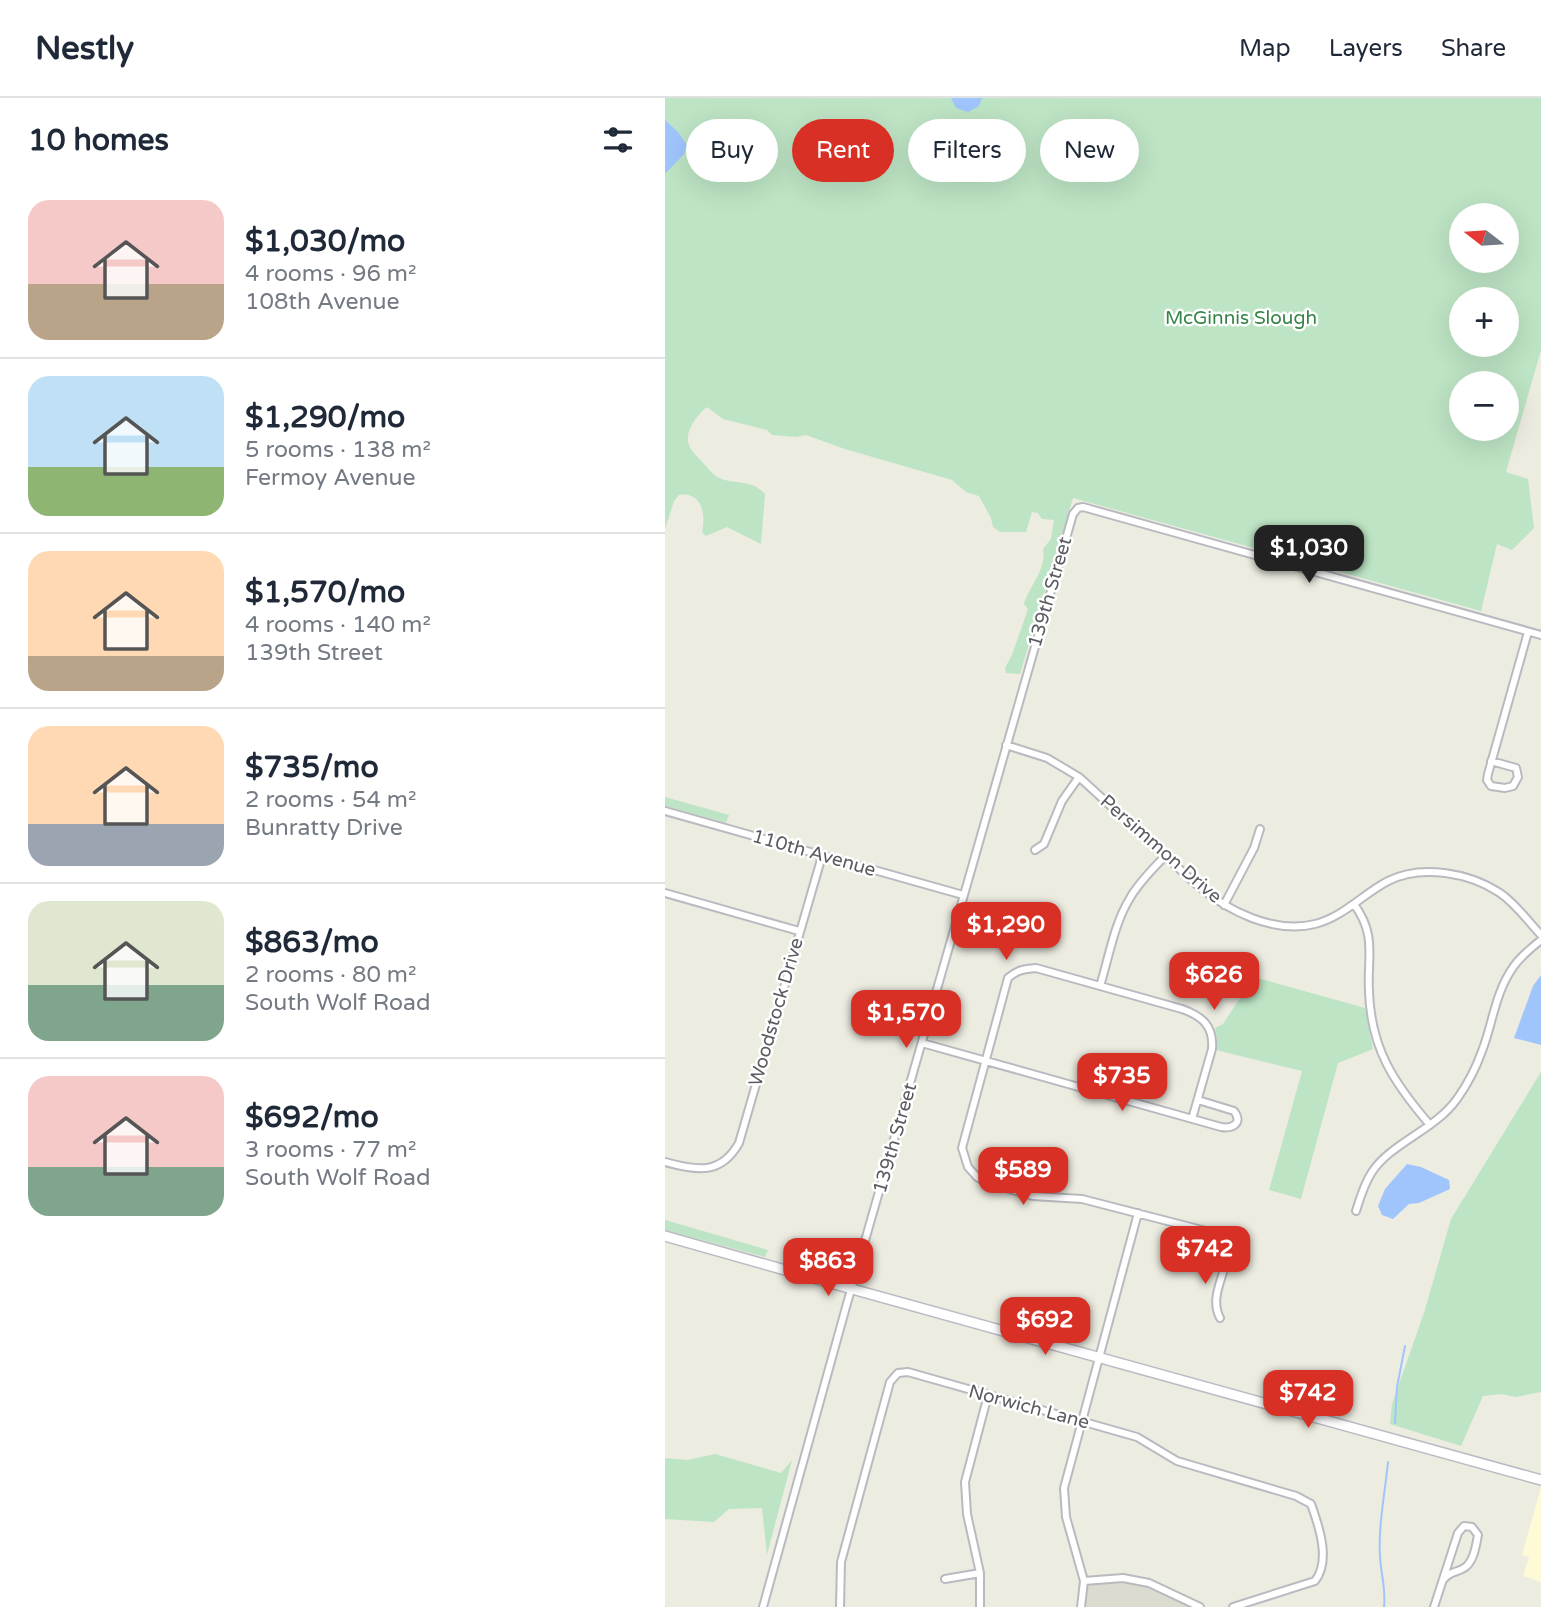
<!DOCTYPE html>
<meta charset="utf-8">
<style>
:root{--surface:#fff;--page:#f6f6f7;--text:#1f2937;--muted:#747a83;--line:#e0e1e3;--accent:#d93025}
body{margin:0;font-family:"Varela Round",sans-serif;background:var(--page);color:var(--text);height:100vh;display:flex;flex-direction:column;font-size:26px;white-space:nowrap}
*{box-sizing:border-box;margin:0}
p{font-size:23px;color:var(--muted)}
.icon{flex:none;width:38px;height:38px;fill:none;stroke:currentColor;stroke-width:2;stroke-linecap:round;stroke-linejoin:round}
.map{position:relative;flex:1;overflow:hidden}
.details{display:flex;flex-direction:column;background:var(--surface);width:665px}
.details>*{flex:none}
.banner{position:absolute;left:21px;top:21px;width:665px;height:63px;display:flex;gap:14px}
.needle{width:46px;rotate:287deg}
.controls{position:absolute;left:784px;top:105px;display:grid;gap:14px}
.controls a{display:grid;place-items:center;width:70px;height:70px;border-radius:50%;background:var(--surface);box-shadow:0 7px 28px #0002;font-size:35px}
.price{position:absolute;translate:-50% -60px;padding:0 16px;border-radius:14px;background:var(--accent);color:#fff;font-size:23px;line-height:46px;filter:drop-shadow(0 2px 4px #0008)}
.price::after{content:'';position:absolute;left:50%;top:42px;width:21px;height:16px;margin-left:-10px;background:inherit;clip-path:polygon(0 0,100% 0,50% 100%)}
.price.on{background:#222;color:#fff}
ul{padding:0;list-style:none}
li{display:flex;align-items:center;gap:21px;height:175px;padding:0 28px}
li+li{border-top:2px solid var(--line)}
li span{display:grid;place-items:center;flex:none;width:196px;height:140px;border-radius:21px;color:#555}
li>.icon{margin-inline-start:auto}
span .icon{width:84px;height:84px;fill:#fffc;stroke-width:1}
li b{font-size:30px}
h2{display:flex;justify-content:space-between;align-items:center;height:84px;padding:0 28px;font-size:30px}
.chip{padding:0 24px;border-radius:32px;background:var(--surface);box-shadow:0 7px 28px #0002;font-size:24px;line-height:63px}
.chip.on{background:var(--accent);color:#fff}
header{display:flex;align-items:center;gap:42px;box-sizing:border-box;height:98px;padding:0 35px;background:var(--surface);border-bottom:2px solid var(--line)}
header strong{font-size:33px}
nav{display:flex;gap:38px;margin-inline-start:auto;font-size:24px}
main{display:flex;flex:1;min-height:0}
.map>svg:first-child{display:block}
.commercial{fill:#fdfad5}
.education{fill:#dcdbcf}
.green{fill:#bde4c4;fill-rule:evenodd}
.water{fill:#a0c5fd}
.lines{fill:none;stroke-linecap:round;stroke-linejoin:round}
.stream{stroke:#a0c5fd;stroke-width:2}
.street-casing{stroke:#b9bac0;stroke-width:10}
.secondary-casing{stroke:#babcc3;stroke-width:12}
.street{stroke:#fff;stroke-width:6}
.secondary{stroke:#fff;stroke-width:9}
.labels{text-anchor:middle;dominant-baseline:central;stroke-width:5;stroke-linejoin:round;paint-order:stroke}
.park-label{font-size:19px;fill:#368447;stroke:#fff}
.street-label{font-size:19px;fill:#5a5c62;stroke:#fff}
</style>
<header>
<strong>Nestly</strong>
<nav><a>Map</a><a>Layers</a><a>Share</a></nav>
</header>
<main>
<section class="details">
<h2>10 homes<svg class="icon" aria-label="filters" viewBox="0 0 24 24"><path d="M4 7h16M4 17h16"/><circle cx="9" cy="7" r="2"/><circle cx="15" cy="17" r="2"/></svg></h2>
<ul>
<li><span style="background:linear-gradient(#f6c9c9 60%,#b9a48a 0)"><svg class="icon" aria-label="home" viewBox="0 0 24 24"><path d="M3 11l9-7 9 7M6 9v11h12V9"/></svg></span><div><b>$1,030/mo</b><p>4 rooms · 96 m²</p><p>108th Avenue</p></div></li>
<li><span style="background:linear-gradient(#bfe0f5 65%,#8fb573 0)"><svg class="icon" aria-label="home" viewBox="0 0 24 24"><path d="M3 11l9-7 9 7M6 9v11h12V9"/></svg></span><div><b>$1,290/mo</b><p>5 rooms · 138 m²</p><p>Fermoy Avenue</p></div></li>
<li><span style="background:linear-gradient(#ffd9b3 75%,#b9a48a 0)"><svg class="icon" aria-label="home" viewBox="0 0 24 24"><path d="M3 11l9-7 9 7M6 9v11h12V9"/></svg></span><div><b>$1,570/mo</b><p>4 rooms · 140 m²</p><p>139th Street</p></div></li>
<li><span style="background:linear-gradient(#ffd9b3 70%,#9aa5b1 0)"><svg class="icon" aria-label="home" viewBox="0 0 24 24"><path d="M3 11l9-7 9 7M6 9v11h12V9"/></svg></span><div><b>$735/mo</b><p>2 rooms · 54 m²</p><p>Bunratty Drive</p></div></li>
<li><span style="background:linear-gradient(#dfe7d0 60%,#7fa58c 0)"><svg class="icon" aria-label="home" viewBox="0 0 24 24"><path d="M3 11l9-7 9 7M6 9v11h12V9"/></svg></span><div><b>$863/mo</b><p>2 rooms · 80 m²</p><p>South Wolf Road</p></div></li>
<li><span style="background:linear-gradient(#f6c9c9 65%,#7fa58c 0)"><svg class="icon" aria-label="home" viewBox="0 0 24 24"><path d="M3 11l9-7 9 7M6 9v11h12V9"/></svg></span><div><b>$692/mo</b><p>3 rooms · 77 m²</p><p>South Wolf Road</p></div></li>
</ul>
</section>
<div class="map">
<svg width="876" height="1509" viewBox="0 0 876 1509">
<rect width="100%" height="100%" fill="#ecece1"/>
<path class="commercial" d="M876,1389v95l-18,-6 6,-19 -7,-2z"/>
<path class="education" d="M445,1482l38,4 46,23h-112l4,-25z"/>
<path class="green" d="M0,0h876v252l-35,122 22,7 6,49 -22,22 -15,-6 -16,67 -408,-113 -53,176 -14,-1 -1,-5 7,-13 16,-46 -4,-5c6,-19 23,-35 19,-55l8,-10 3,-19 -12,-1 -4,-6 -6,-1 -6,20h-26l-7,-5 -2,-9 -12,-22 -13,-4 -14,-12 -107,-31 -39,-14 -10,2 -24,-2 -5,-5 -44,-11 -16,-12c-10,8 -23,25 -18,38 2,6 10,13 14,18 5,5 10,12 16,15 17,7 33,1 46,16l-4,50 -34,-17 -21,9 -4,-4c4,-17 0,-41 -23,-37l-5,6 -9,28zM796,117h46v46h-46zM796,201h46v46h-46zM796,285h46v46h-46z
M0,699l64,18 -3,8 -61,-17z
M589,879l111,31 8,41 -35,14 -37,136 -32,-9 33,-119 -86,-21 1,-12 -2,-10 8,-4z
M876,974v320l-26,5 -13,-3 -19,2 -22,50 -71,-22 2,-20 32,-91 27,-94z
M0,1122l103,30 -3,7 -100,-27z
M50,1356l66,19 11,-13 -25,95 -5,-47 -33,1 -15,13 -49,-3v-61l23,2z"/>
<path class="water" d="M286,0h31l-3,8 -11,6 -12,-4z
M0,22l13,12 9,13 -3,9 -19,20z
M876,877v70l-27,-7 19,-52z
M742,1066l14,3 28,13 1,9 -31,14 -10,1 -16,15 -11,-4 -4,-9 7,-17z"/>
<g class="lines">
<path class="stream" d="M730,1325l2,-36 8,-41
M719,1509c2,-19 -3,-32 -4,-50 -2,-31 5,-64 8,-95"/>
<defs>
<path id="street" d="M341,647l41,13 32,19 118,108c31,26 76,49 118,39 28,-7 48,-30 73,-43 34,-17 82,-8 112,12 16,11 28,28 41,42
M826,663l25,7 2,9 -5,9 -8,2 -14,-2 -4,-6 1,-6 40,-142
M0,713l298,84
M370,752l9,-6 18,-43 17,-24
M0,795l134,38
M689,806c23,32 13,52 15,88 2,57 25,91 61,133
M559,807l30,-57 6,-19
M435,888c9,-29 14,-62 30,-88 9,-16 23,-29 35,-42
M257,945l299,84c12,2 22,-4 13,-16l-36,-11
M527,1021l20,-70c2,-23 -10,-33 -30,-40l-146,-41c-12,1 -19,2 -28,10l-46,170 6,19 9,10 11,6 45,13 49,3 124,32c45,23 -3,54 14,87
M0,1064c32,9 56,13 74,-19l83,-287
M691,1113c4,-13 8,-27 16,-39 19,-29 63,-42 85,-73 10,-14 19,-31 25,-48 11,-28 13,-59 32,-85 7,-10 17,-18 27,-26
M280,1481l35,-6
M419,1483l39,-3 26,5 51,24
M98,1509l83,-300 227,-793 5,-6 5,-1 458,128
M175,1509l1,-45 49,-180 8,-9 10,-1 229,65 40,24 119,35 15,8c8,22 20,57 4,77l-82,26
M315,1509v-34l-13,-59 -2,-32 23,-87
M416,1509l3,-26 -18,-64 -2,-29 74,-275
M769,1509l24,-74 6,-7 8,1 6,8c-2,10 -4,27 -14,33 -8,5 -14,3 -20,11"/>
<path id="secondary" d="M0,1138l187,53 689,191"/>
</defs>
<use href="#street" class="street-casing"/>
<use href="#secondary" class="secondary-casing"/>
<use href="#street" class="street"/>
<use href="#secondary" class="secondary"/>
</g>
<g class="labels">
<g class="park-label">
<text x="576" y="220">McGinnis Slough</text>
</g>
<g class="street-label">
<text transform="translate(385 494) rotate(-74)">139th Street</text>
<text transform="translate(496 751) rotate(41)">Persimmon Drive</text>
<text transform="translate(149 755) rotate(16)">110th Avenue</text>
<text transform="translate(111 914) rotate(-74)">Woodstock Drive</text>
<text transform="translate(230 1040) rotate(-74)">139th Street</text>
<text transform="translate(364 1309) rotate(15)">Norwich Lane</text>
</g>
</g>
</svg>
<div class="controls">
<a><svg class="needle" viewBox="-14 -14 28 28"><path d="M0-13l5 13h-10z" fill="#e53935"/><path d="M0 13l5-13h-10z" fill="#747a83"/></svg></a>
<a>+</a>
<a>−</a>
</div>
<b class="price on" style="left:644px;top:487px">$1,030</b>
<b class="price" style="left:341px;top:864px">$1,290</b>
<b class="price" style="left:549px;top:914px">$626</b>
<b class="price" style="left:241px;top:952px">$1,570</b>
<b class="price" style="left:457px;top:1015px">$735</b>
<b class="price" style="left:358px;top:1109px">$589</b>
<b class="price" style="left:540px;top:1188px">$742</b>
<b class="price" style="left:163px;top:1200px">$863</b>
<b class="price" style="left:380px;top:1259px">$692</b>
<b class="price" style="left:643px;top:1332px">$742</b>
<div class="banner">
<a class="chip">Buy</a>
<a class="chip on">Rent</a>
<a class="chip">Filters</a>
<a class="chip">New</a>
</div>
</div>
</main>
